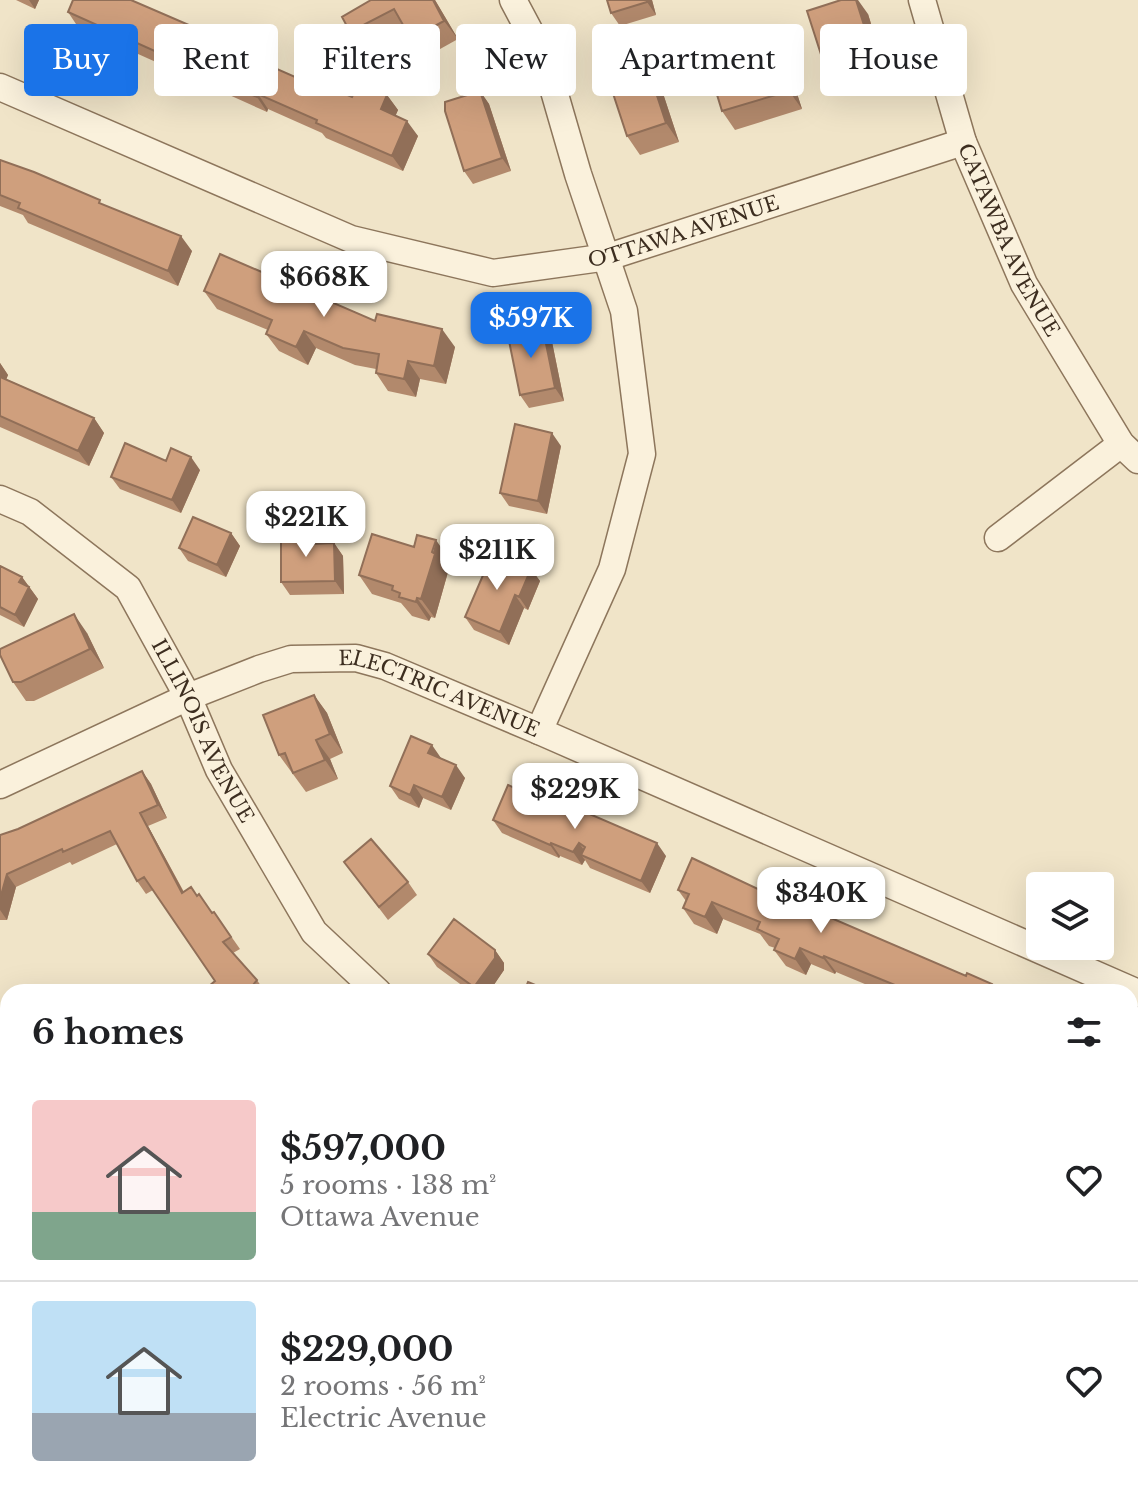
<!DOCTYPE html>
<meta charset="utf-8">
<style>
:root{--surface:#fff;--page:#f2f2f2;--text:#202124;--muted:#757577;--line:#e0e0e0;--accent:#1a73e8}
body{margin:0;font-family:"Libre Baskerville",serif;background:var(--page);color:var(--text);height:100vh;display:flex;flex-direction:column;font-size:30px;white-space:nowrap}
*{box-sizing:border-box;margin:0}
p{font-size:26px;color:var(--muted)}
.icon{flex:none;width:44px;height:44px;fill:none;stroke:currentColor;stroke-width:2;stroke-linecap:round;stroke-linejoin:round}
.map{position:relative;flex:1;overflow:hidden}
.drawer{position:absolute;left:0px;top:984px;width:1138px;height:512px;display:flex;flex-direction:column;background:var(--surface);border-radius:24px 24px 0 0;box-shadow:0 8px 32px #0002}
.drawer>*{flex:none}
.top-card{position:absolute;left:24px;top:24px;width:1090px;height:72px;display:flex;gap:16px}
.fabs{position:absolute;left:1026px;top:872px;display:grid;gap:16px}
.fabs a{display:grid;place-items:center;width:88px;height:88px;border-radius:8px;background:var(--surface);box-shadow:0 8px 32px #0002;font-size:40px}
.price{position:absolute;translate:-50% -68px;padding:0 18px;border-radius:16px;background:#fff;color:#222;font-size:26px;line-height:52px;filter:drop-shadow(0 2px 4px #0008)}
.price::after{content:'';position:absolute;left:50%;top:48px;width:24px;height:18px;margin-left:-12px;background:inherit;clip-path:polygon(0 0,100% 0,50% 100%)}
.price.selected{background:var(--accent);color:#fff}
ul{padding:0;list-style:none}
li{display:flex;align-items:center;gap:24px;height:200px;padding:0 32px}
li+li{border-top:2px solid var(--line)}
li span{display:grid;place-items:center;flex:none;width:224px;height:160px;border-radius:8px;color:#555}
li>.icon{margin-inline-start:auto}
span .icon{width:96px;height:96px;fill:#fffc;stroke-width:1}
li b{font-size:34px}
h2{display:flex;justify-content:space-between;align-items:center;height:96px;padding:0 32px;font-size:34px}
.chip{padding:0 28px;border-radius:8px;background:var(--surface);box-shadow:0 8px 32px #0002;font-size:28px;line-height:72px}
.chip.selected{background:var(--accent);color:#fff}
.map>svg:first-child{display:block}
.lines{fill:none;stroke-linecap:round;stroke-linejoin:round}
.minor-casing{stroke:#8d765c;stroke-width:29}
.minor{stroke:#faf1dc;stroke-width:26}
.wall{fill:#b2896c}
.shaded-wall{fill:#916f58}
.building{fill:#cf9f7d;stroke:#916f58;stroke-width:2}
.labels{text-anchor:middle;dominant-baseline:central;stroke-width:6;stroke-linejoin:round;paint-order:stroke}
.street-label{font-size:20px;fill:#3d2e20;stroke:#f7eed8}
</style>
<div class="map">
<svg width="1138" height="1496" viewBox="0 0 1138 1496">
<rect width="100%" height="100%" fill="#f0e4c8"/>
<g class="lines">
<defs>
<g id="minor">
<path d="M513,0l32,60 33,114 46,137 18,143 -30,115 -73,162"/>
<path id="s1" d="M922,0l41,142 61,142 97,160 17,16"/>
<path id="s2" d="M0,87l351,152 142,34 115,-16 355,-115"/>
<path id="s3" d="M0,499l30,13 98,76 60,109 31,73 95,162 64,60"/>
<path d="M998,538l123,-94"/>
<path id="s4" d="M0,785l188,-88 71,-28 32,-10 65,-1 29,8 154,65 599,262"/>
<path d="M0,1240l8,3"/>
<path d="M1130,1363l8,4"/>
<path d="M656,1488l4,8"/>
</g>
</defs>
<use href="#minor" class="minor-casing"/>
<use href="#minor" class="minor"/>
</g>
<path class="wall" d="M16,0h23l-4,9z
M371,0h64l23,39 -34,19 -19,-30 -42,23 -13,-19z
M607,0h45l4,15 -36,11 -9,-13z
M68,12l158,29 2,4 43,18 3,5 55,24 23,5 35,-2 11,15 -3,6 23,20 -15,35 -77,-33 -4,-5 -54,-24 -1,3 -189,-85z
M868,14l21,68 -37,11 -5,-7 -8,3 -13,-19z
M640,44l13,19 26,79 -39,13 -13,-19z
M738,53l7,10 45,9 12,37 -67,21 -13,-19z
M480,91l9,13 22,67 -38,13 -9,-13z
M0,160l103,45 89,46 -14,35 -150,-63 -5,-8 -23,-9z
M204,291l171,30 80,26 -9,37 -26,-5 -4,18 -28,-6 -12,-18v-4l-21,-4 -39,-17 -8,17 -29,-14 -13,-17 2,-4 -51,-21z
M551,337l13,64 -35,7 -9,-13z
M0,363l8,12 -2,4 88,39 10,15 -15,33 -89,-39z
M561,446l-14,68 -38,-8 -9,-13z
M200,470l-19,43 -61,-24 -9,-12z
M231,533l9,13 -14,31 -38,-16 -9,-13z
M319,543h15l9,13 1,38 -54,1 -9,-13z
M449,559l-3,10 2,3 -13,46 -4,-1 -2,4 -17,-5 -11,-13 -29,-9 -13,-19z
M0,566l22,11 16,22 -14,28 -24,-12z
M531,569l9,12 -12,29 -4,-2 -15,37 -35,-15 -9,-13z
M87,633l17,35 -70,33h-8l-13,-19z
M314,695l13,18 16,40 -13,6 8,20 -32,13 -27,-37z
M440,758l25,20 -14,32 -28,-12 -4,10 -20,-9 -9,-13z
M142,771l9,13 16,34 -19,8 36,66 13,4 15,17 2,-1 26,37 -7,4 24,27 8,12h-54l-3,-5 7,-6 -62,-91 -7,4 -9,-13 -20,-37 -45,21 -2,-3 -54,25 -9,33h-7v-85l18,-6z
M493,820l173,36 -16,37 -60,-25 -5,-8 -3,5 -22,-9 -1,2 -57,-25z
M344,862l64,20 9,13 -29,25z
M678,890l114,15 210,87h-118l-48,-20 -1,2 -24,-10 -5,11 -20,-9 -12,-16 1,-2 -6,-2 -9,-12 -37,-15 -6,15 -23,-10 -11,-16 3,-7z
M495,950l9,13v7l-15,22h-18l-34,-25 -9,-13z
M1130,1049l8,3v54l-8,-3z
M0,1117l8,4v50l-8,-3z
M0,1306l8,4v42l-4,-2 -3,6z
M309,1488h148l16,7 9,1h-138l-11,-5 -3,5h-2z
M749,1488h88l15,8h-89z"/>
<path class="shaded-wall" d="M29,0h10l-4,9z
M433,0h2l23,39 -14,-18z
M647,0h5l4,15 -9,-13z
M856,0h2l10,14 21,68 -13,-19z
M640,44l13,19 26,79 -13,-19z
M777,53l13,19 12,37 -13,-18z
M480,91l9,13 22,67 -9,-13z
M258,94l10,15 -1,3 -10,-15z
M387,95l11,15 -6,14 -11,-15z
M407,121l11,15 -15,35 -11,-15z
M181,236l11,15 -14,35 -10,-15z
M542,324l9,13 13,64 -9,-13z
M442,329l13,18 -9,37 -12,-18z
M304,331l12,17 -8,17 -12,-18z
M408,361l12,18 -4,18 -12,-18z
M0,363l8,12 -5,13 -3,-4z
M94,418l10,15 -15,33 -11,-15z
M552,433l9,13 -14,68 -9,-13z
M191,457l9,13 -19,43 -9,-13z
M311,532l9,13 -8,-1z
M231,533l9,13 -14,31 -9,-12z
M436,540l13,19 -3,10 2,3 -13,46 -14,-19z
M334,543l9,13 1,38 -9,-13z
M531,569l9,12 -12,29 -9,-13z
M22,577l16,22 -14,28 -9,-12 4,-33z
M515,595l9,13 -15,37 -9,-13z
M417,598l14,19 -2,4 -13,-19z
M74,614l13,19 17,35 -14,-19z
M314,695l13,18 16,40 -13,-19z
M316,740l14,19 8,20 -13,-19z
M432,745l9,13 -4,8 -9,-13z
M456,765l9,13 -14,32 -9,-13z
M142,771l9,13 16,34 -9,-13z
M414,785l9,13 -4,10 -9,-13z
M140,813l8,13 43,80 -9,-13z
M551,843l9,13 -1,2 -9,-13z
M579,843l9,13 -7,-1 4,5 -3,5 -9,-13z
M657,843l9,13 -16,37 -9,-12z
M7,874l9,13 -9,33 -7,-10v-11z
M712,902l11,17 -6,15 -12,-17z
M800,948l11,16 -5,11 -11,-16z
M495,950l9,13v7l-15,22h-12l-3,-5z
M824,956l12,16 -1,2 -12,-16z
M1130,1236l4,6 -4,10z
M0,1345l4,5 -3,6 -1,-1z
M324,1488h7l2,3 -3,5z"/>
<path class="building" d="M73,0h58l95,41 -1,2 46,20 -1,3 59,26 2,-4 21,9 7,-14 28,12 -6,14 26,12 -15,35 -76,-33 1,-3 -59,-26 -1,3 -189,-85z
M371,0h62l11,21 -33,18 -17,-30 -44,23 -8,-15z
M607,0h40v2l-36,11z
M841,0h15l20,63 -37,12 -3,-9 -10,4 -19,-59z
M640,44l26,79 -39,13 -26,-79z
M738,53l4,11 35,-11 12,38 -67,20 -15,-49z
M480,91l22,67 -38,13 -19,-60v-9z
M0,160l34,12 66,28 -1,3 82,33 -13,35 -150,-63 2,-5 -20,-8z
M220,254l155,67 2,-7 65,15 -8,37 -26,-5 -4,18 -28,-6 3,-19 -36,-6 -39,-17 -8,16 -30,-13 6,-14 -68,-29z
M542,324l13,64 -35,7 -13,-64z
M0,377l94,41 -16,33 -78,-35z
M515,424l37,9 -14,68 -38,-8z
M125,443l41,18 5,-13 20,9 -19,43 -61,-23z
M193,517l38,16 -14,32 -38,-17z
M281,532h30l1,12 22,-1 1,38 -54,1z
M372,534l42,13 3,-12 19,5 -4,12 3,2 -14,45 -4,-1 -1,4 -17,-5 1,-4 -8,-3 1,-4 -34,-11z
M493,552l38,17 -12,28 -4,-2 -15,37 -35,-15z
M0,566l22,11 -3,5 10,5 -14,28 -15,-8z
M74,614l16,35 -69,33h-8l-13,-27v-6z
M314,695l16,39 -14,6 9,20 -32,13 -8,-20 -6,2 -16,-40z
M411,736l21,9 -4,8 28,12 -14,32 -28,-12 -4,10 -20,-9z
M142,771l16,34 -18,8 42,80 9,-6 6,9 2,-2 13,19 2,-1 17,25 -8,5 34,38 -4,5 6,7h-47l-4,-5 7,-6 -71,-104 -7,4 -27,-50 -47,21 -1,-3 -55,25 -7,25v-64l18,-6z
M508,785l23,11 3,-6 123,53 -16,38 -60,-26 4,-8 -6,-4 -6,9 -22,-9 -1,2 -57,-25z
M371,839l37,43 -29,25 -35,-45z
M692,858l100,47 2,-3 172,74 1,-3 25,11 -1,3 11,5h-90l-88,-36 -1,2 -23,-10 -5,11 -21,-9 5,-11 -22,-10 3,-7 -48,-20 -7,15 -22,-9 6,-14 -11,-4z
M454,919l41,31v8l-21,29 -46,-33z
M528,982l24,10h-28z
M1130,1049l8,3v42l-8,-3z
M0,1117l8,4v41l-8,-3z
M0,1306l8,4v32l-8,-3z
M1138,1453v43h-2l-7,-8h1v-28z
M5,1478l3,1v9h20l17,8h-45v-17l4,2z
M347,1488h110l16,7 1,-2 8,3h-118z
M762,1488h75l15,8h-76z
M865,1488h1l14,8h-19z"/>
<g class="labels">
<g class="street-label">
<text stroke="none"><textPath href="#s2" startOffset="724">OTTAWA AVENUE</textPath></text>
<text stroke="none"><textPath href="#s1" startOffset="256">CATAWBA AVENUE</textPath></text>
<text stroke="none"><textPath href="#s4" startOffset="472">ELECTRIC AVENUE</textPath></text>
<text stroke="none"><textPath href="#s3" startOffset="318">ILLINOIS AVENUE</textPath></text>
</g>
</g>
</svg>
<div class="fabs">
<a><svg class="icon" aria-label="layers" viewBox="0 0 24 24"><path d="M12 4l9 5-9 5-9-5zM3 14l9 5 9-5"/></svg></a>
</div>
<b class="price" style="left:324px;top:319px">$668K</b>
<b class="price selected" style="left:531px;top:360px">$597K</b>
<b class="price" style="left:306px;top:559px">$221K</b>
<b class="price" style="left:497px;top:592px">$211K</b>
<b class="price" style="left:575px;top:831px">$229K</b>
<b class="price" style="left:821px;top:935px">$340K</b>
<div class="top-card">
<a class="chip selected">Buy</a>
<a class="chip">Rent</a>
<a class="chip">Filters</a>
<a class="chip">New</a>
<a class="chip">Apartment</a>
<a class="chip">House</a>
</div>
<section class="drawer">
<h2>6 homes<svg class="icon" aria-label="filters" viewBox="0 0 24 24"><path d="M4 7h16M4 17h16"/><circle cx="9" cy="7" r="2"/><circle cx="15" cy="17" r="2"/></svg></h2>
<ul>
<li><span style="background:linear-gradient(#f6c9c9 70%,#7fa58c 0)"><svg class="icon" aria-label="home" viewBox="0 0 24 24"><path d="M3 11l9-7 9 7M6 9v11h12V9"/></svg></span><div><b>$597,000</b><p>5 rooms · 138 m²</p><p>Ottawa Avenue</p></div><svg class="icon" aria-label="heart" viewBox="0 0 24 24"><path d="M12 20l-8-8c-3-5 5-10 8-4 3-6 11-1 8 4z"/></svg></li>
<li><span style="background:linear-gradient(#bfe0f5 70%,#9aa5b1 0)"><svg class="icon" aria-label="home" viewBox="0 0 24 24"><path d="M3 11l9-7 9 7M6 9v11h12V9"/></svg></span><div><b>$229,000</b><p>2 rooms · 56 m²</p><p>Electric Avenue</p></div><svg class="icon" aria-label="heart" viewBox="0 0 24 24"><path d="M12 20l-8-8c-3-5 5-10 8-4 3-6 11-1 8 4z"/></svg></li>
</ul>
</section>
</div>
